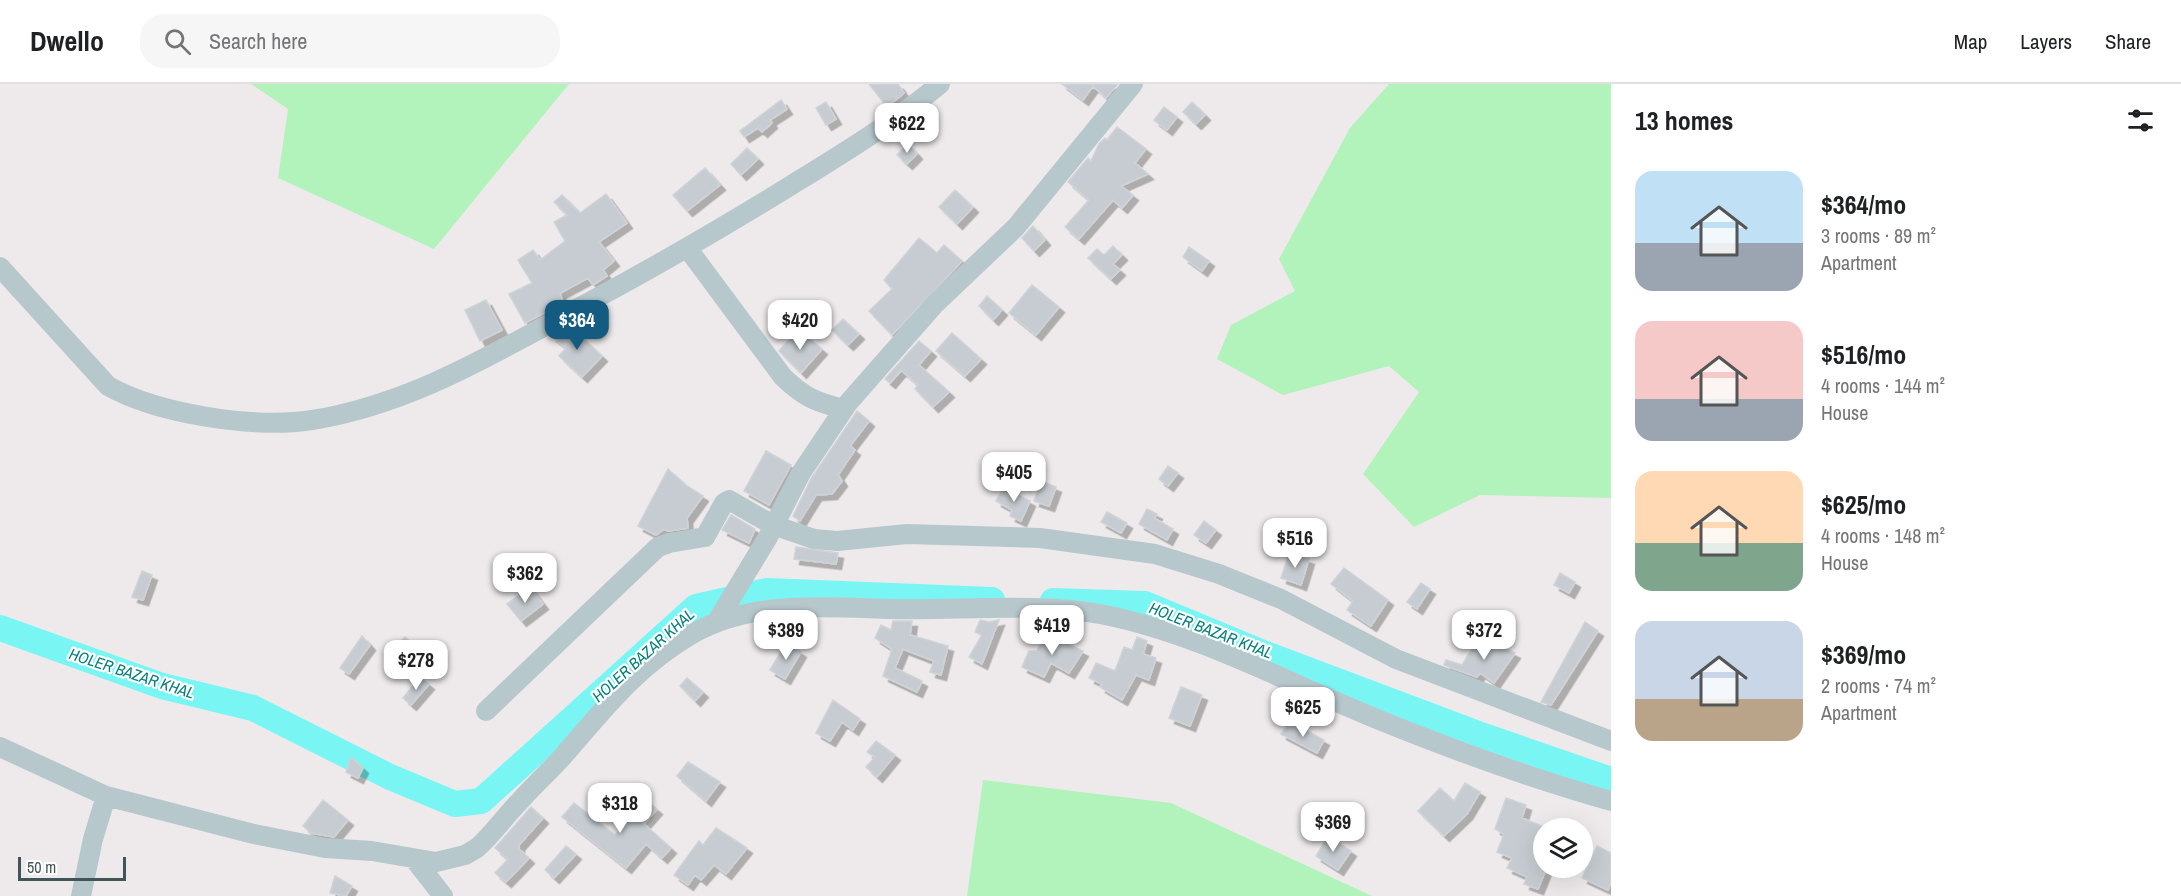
<!DOCTYPE html>
<meta charset="utf-8">
<style>
:root{--surface:#fff;--page:#f6f6f6;--text:#202124;--muted:#757577;--line:#e0e0e0;--accent:#135b80}
body{margin:0;font-family:"Archivo Narrow",sans-serif;background:var(--page);color:var(--text);height:100vh;display:flex;flex-direction:column;font-size:22px;white-space:nowrap}
*{box-sizing:border-box;margin:0}
p{font-size:20px;color:var(--muted)}
.icon{flex:none;width:33px;height:33px;fill:none;stroke:currentColor;stroke-width:2;stroke-linecap:round;stroke-linejoin:round}
.map{position:relative;flex:1;overflow:hidden}
.details{display:flex;flex-direction:column;background:var(--surface);width:570px}
.details>*{flex:none}
.controls{position:absolute;left:1533px;top:734px;display:grid;gap:12px}
.controls a{display:grid;place-items:center;width:60px;height:60px;border-radius:50%;background:var(--surface);box-shadow:0 6px 24px #0002;font-size:30px}
.scale{position:absolute;left:18px;bottom:15px;width:108px;box-sizing:border-box;padding-left:6px;border:3px solid #41545a;border-top:0;font-size:16px;line-height:21px;white-space:nowrap;color:#41545a;-webkit-text-stroke:4px #fff;paint-order:stroke}
.price{position:absolute;translate:-50% -51px;padding:0 14px;border-radius:12px;background:#fff;color:#222;font-size:20px;line-height:39px;filter:drop-shadow(0 2px 3px #0008)}
.price::after{content:'';position:absolute;left:50%;top:36px;width:18px;height:14px;margin-left:-9px;background:inherit;clip-path:polygon(0 0,100% 0,50% 100%)}
.price.active{background:var(--accent);color:#fff}
ul{padding:0;list-style:none}
li{display:flex;align-items:center;gap:18px;height:150px;padding:0 24px}
li span{display:grid;place-items:center;flex:none;width:168px;height:120px;border-radius:18px;color:#555}
li>.icon{margin-inline-start:auto}
span .icon{width:72px;height:72px;fill:#fffc;stroke-width:1}
li b{font-size:26px}
h2{display:flex;justify-content:space-between;align-items:center;height:72px;padding:0 24px;font-size:26px}
header{display:flex;align-items:center;gap:36px;box-sizing:border-box;height:84px;padding:0 30px;background:var(--surface);border-bottom:2px solid var(--line)}
header strong{font-size:28px}
nav{display:flex;gap:33px;margin-inline-start:auto;font-size:21px}
.search{width:420px;height:54px;background:var(--page);display:flex;align-items:center;gap:15px;box-sizing:border-box;padding:0 21px;border-radius:24px;color:var(--muted);font-size:22px}
main{display:flex;flex:1;min-height:0}
.map>svg:first-child{display:block}
.green{fill:#b1f3bb}
.lines{fill:none;stroke-linecap:round;stroke-linejoin:round}
.river{stroke:#79f6f3;stroke-width:26}
.building{fill:#c6ccd1;stroke:#ced3d8;stroke-width:1.5;filter:url(#shadow)}
.minor{stroke:#b7c8cd;stroke-width:20}
.labels{text-anchor:middle;dominant-baseline:central;stroke-width:4.5;stroke-linejoin:round;paint-order:stroke}
.water-label{font-size:16px;font-style:italic;fill:#05807d;stroke:#fff}
</style>
<header>
<strong>Dwello</strong>
<div class="search"><svg class="icon" aria-label="search" viewBox="0 0 24 24"><circle cx="10" cy="10" r="6"/><path d="M15 15l6 6"/></svg>Search here</div>
<nav><a>Map</a><a>Layers</a><a>Share</a></nav>
</header>
<main>
<div class="map">
<svg width="1611" height="812" viewBox="0 0 1611 812">
<defs>
<filter id="shadow"><feDropShadow dx="5.5" dy="5.5" stdDeviation="0" flood-color="#0004"/></filter>
</defs>
<rect width="100%" height="100%" fill="#eeeaeb"/>
<path class="green" d="M251,0h318l-135,165 -156,-71 10,-69z
M1389,0h222v414l-131,-3 -66,32 -51,-53 56,-82 -30,-26 -106,29 -66,-36 14,-34 64,-34 -16,-32 71,-131z
M983,696l188,23 201,93h-405z"/>
<g class="lines">
<path class="river" d="M1053,517l92,3 118,49 215,81 133,46
M0,544l162,58 91,22 137,69 65,27 26,-3 215,-194 71,-16 225,9"/>
</g>
<path class="building" d="M869,0h29l6,9 -17,14z
M1062,0h56l-12,14 -13,-12 -10,14z
M781,16l6,9 -17,11 2,3 -10,9 -4,-4 -14,9 -4,-6z
M826,18l10,17 -10,6 -10,-17z
M1192,18l13,13 -9,9 -13,-12z
M1164,23l13,10 -10,13 -13,-10z
M1117,43l29,22 -11,14 13,11 -27,12 12,9 -11,13 -9,-8 -34,39 -14,-12 24,-27 -21,-18 20,-24 3,3 8,-17 6,-6 2,2z
M908,60l9,10 -10,10 -10,-9z
M747,64l11,11 -17,16 -10,-11z
M705,84l15,17 -33,26 -14,-16z
M955,106l18,17 -16,17 -18,-17z
M606,110l21,29 -28,19 15,19 -11,9 4,6 -14,9 -5,-7 -28,15 3,10 -38,20 -16,-29 23,-11 -14,-23 15,-10 7,10 25,-19 -11,-19 13,-7 -13,-13 8,-7 18,18z
M1033,142l12,14 -11,11 -12,-13z
M919,154l18,15 7,-8 18,16 -70,74 -23,-24 23,-22 -8,-9z
M1113,162l9,9 -9,9 7,6 -9,9 -23,-21 9,-9 7,6z
M1189,163l20,14 -7,10 -19,-14z
M1032,201l27,22 -23,28 -27,-22z
M987,212l15,14 -9,10 -14,-14z
M486,216l16,30 -22,11 -15,-31z
M843,235l16,15 -11,11 -16,-15z
M570,242l32,30 -20,21 -23,-21 7,-8 -15,-12z
M798,245l24,20 -21,24 -22,-22z
M952,249l29,26 -16,17 -29,-25z
M919,257l12,10 -12,14 30,27 -16,15 -18,-18 3,-4 -17,-15 -11,13 -5,-4z
M857,327l12,10 -19,25 5,4 -17,25 4,6 -10,13 -16,1 -16,26 -7,-5 18,-37z
M766,367l25,14 -22,40 -25,-14z
M1168,382l10,7 -10,13 -9,-7z
M668,385l19,17 16,10 -16,22 1,10 -20,3 -4,-2 -8,6 -18,-9z
M1041,397l15,6 -7,19 -15,-5z
M1004,403l26,14 -9,20 -11,-5 2,-6 -16,-9z
M1147,425l10,5 -3,4 19,11 -6,11 -28,-16z
M1107,428l20,11 -6,10 -20,-11z
M731,431l24,14 -6,14 -27,-13z
M1204,437l12,9 -10,13 -12,-8z
M796,463l42,6 -2,11 -42,-5z
M1289,469l20,6 -8,26 -20,-7z
M1344,484l44,32 -17,26 -24,-16 6,-9 -22,-17z
M142,487l10,4 -9,25 -11,-3z
M1560,489l15,9 -6,11 -15,-8z
M1421,499l9,6 -13,20 -10,-7z
M530,503l13,17 -22,17 -14,-17z
M980,536l9,2 10,-2 -17,44 -13,-7 13,-22 -7,-3z
M893,537h19l-2,14 38,11 -7,29 -11,-3 4,-11 -31,-12 -8,19 27,13 -5,11 -34,-16 9,-27 -17,-11 6,-13 10,5z
M1585,538l13,9 -47,74 -10,-3z
M1045,549l38,18 -14,22 -18,-10 -7,14 -22,-10 7,-16h8z
M362,552l8,9 -21,29 -9,-6z
M405,553l15,13 -12,14 -15,-14z
M1137,553l10,4 -4,13 13,4 -7,22 -13,-5 -14,25 -22,-13 2,-3 -13,-6 7,-15 19,8 9,-24 8,3z
M1478,555l19,11 3,-4 15,7 -21,30 -14,-10 -3,4 -33,-12 2,-5 16,5z
M786,559l15,9 -16,27 -15,-9z
M420,593l9,7 -18,21 -8,-7z
M687,594l16,14 -8,9 -15,-15z
M1181,603l21,8 -12,31 -21,-8z
M833,616l27,19 -7,11 -11,-8 -12,19 -14,-8z
M1289,639l14,9 1,-3 20,11 -7,13 -36,-19z
M876,657l19,14 -18,22 -11,-10 9,-10 -8,-5z
M351,673l12,11 -5,10 -12,-6z
M688,678l32,20 -14,19 -29,-25z
M1465,699l15,9 -13,22 -23,22 -26,-25 22,-23 14,13z
M1506,714l20,7 -4,13 22,9v40h3l-9,22 -14,-5 3,-7 -20,-9 5,-10 -15,-6 7,-18 -9,-5z
M323,716l25,20 -14,17 -23,-4 -8,-7z
M646,716l11,9 -13,15 27,24 -9,10 -16,-14 -20,24 -64,-51 12,-14 41,32z
M531,723l12,11 -24,27v4l10,9 -23,24 -11,-9 13,-14 -13,-11z
M716,744l31,20 -21,26 -12,-9 -13,15 -6,-5 -7,10 -14,-10 25,-34 4,4z
M1328,752l23,15 -13,19 -22,-14z
M566,762l10,8 -22,24 -9,-8z
M1597,762l14,7v29l-3,8 -26,-12z
M335,792l17,10 -6,10 -16,-3z"/>
<g class="lines">
<path class="minor" d="M688,165l95,128c21,20 32,25 61,32
M0,183l108,119c50,28 146,43 204,34 102,-16 191,-72 281,-120 67,-36 132,-74 197,-114 52,-32 103,-63 150,-102
M716,539l52,-86 33,-64 47,-70 87,-99 81,-77 117,-143
M486,627l172,-164 11,-4 36,-6 19,-34 5,-3 44,25 41,14 23,2 70,-7 133,4 115,16 64,20 62,25 115,60 215,82
M0,663l106,49 148,38 71,14 47,3 64,11 29,-7 12,-7c16,-14 28,-32 43,-47 14,-16 30,-30 44,-46 40,-46 73,-89 128,-121 59,-34 132,-27 198,-25 68,2 149,-7 215,6 93,19 179,66 267,102 78,32 158,61 239,84
M415,776l28,36
M81,812l12,-57 13,-43"/>
</g>
<g class="labels">
<g class="water-label">
<text transform="translate(1211 546) rotate(21)">HOLER BAZAR KHAL</text>
<text transform="translate(643 571) rotate(-42)">HOLER BAZAR KHAL</text>
<text transform="translate(132 589) rotate(18)">HOLER BAZAR KHAL</text>
</g>
</g>
</svg>
<div class="controls">
<a><svg class="icon" aria-label="layers" viewBox="0 0 24 24"><path d="M12 4l9 5-9 5-9-5zM3 14l9 5 9-5"/></svg></a>
</div>
<div class="scale">50 m</div>
<b class="price" style="left:907px;top:70px">$622</b>
<b class="price active" style="left:577px;top:267px">$364</b>
<b class="price" style="left:800px;top:267px">$420</b>
<b class="price" style="left:1014px;top:419px">$405</b>
<b class="price" style="left:1295px;top:485px">$516</b>
<b class="price" style="left:525px;top:520px">$362</b>
<b class="price" style="left:1052px;top:572px">$419</b>
<b class="price" style="left:786px;top:577px">$389</b>
<b class="price" style="left:1484px;top:577px">$372</b>
<b class="price" style="left:416px;top:607px">$278</b>
<b class="price" style="left:1303px;top:654px">$625</b>
<b class="price" style="left:620px;top:750px">$318</b>
<b class="price" style="left:1333px;top:769px">$369</b>
</div>
<section class="details">
<h2>13 homes<svg class="icon" aria-label="filters" viewBox="0 0 24 24"><path d="M4 7h16M4 17h16"/><circle cx="9" cy="7" r="2"/><circle cx="15" cy="17" r="2"/></svg></h2>
<ul>
<li><span style="background:linear-gradient(#bfe0f5 60%,#9aa5b1 0)"><svg class="icon" aria-label="home" viewBox="0 0 24 24"><path d="M3 11l9-7 9 7M6 9v11h12V9"/></svg></span><div><b>$364/mo</b><p>3 rooms · 89 m²</p><p>Apartment</p></div></li>
<li><span style="background:linear-gradient(#f6c9c9 65%,#9aa5b1 0)"><svg class="icon" aria-label="home" viewBox="0 0 24 24"><path d="M3 11l9-7 9 7M6 9v11h12V9"/></svg></span><div><b>$516/mo</b><p>4 rooms · 144 m²</p><p>House</p></div></li>
<li><span style="background:linear-gradient(#ffd9b3 60%,#7fa58c 0)"><svg class="icon" aria-label="home" viewBox="0 0 24 24"><path d="M3 11l9-7 9 7M6 9v11h12V9"/></svg></span><div><b>$625/mo</b><p>4 rooms · 148 m²</p><p>House</p></div></li>
<li><span style="background:linear-gradient(#c9d6e8 65%,#b9a48a 0)"><svg class="icon" aria-label="home" viewBox="0 0 24 24"><path d="M3 11l9-7 9 7M6 9v11h12V9"/></svg></span><div><b>$369/mo</b><p>2 rooms · 74 m²</p><p>Apartment</p></div></li>
</ul>
</section>
</main>
